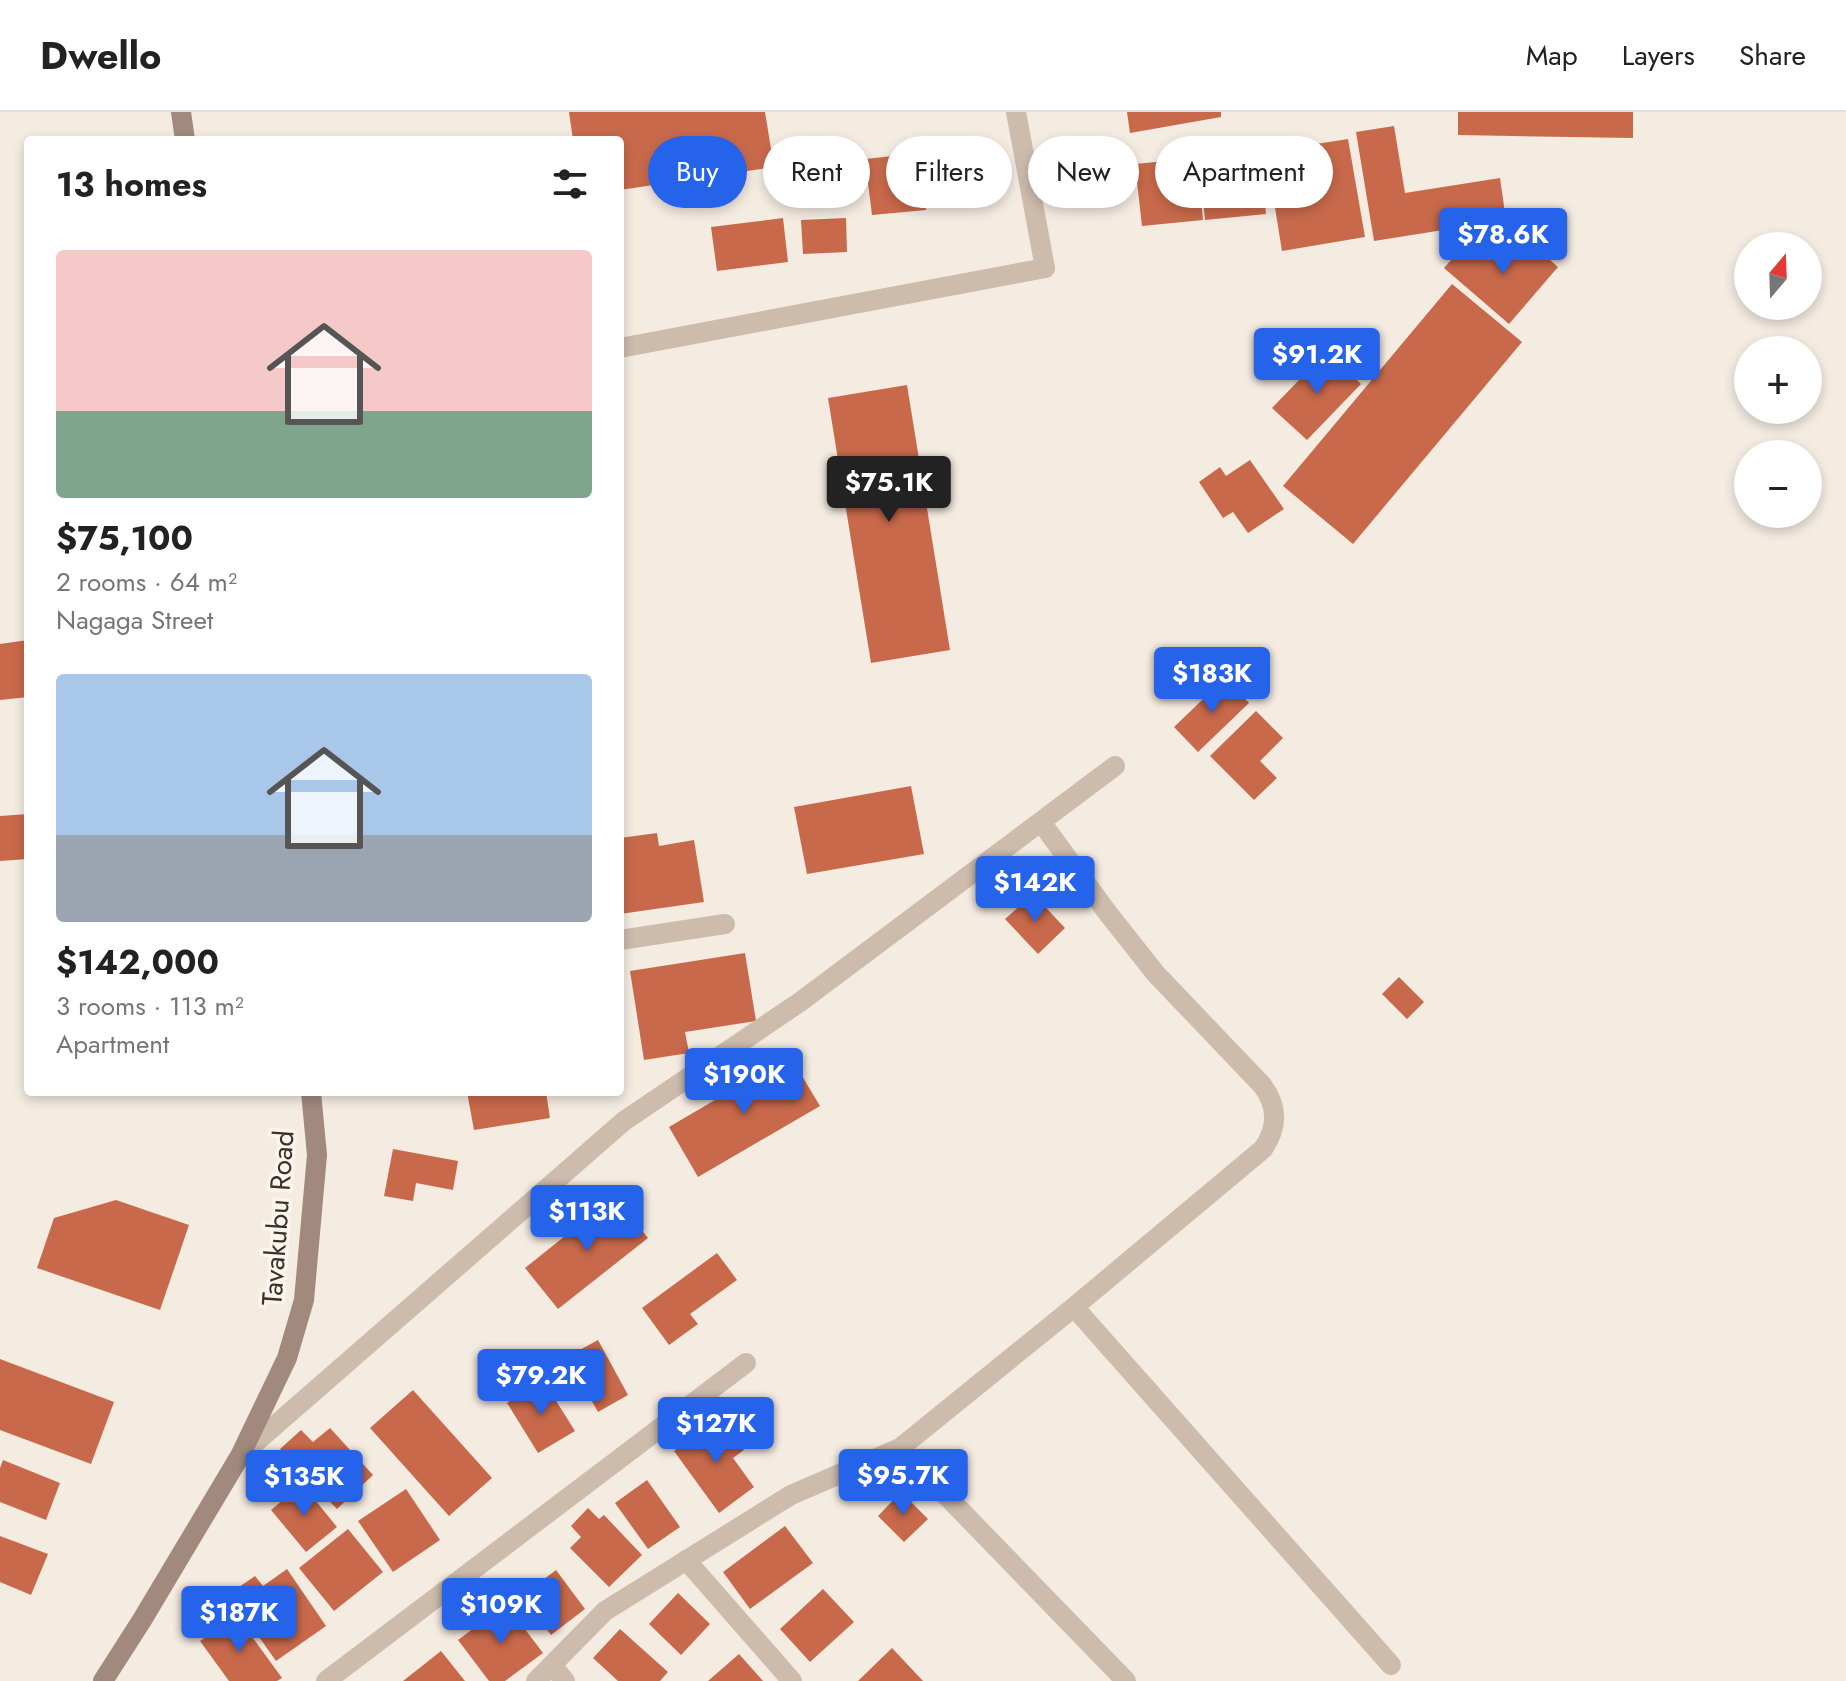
<!DOCTYPE html>
<meta charset="utf-8">
<style>
:root{--surface:#fff;--page:#f6f6f6;--text:#222;--muted:#767676;--line:#e0e0e0;--accent:#2563eb}
body{margin:0;font-family:Jost,sans-serif;background:var(--page);color:var(--text);height:100vh;display:flex;flex-direction:column;font-size:30px;white-space:nowrap}
*{box-sizing:border-box;margin:0}
p{font-size:26px;color:var(--muted)}
.icon{flex:none;width:44px;height:44px;fill:none;stroke:currentColor;stroke-width:2;stroke-linecap:round;stroke-linejoin:round}
.map{position:relative;flex:1;overflow:hidden}
.drawer{position:absolute;left:24px;top:24px;width:600px;height:960px;display:flex;flex-direction:column;background:var(--surface);border-radius:8px;box-shadow:0 4px 12px #0003}
.drawer>*{flex:none}
.banner{position:absolute;left:648px;top:24px;width:760px;height:72px;display:flex;gap:16px}
.needle{width:52px;rotate:19deg}
.buttons{position:absolute;left:1734px;top:120px;display:grid;gap:16px}
.buttons a{display:grid;place-items:center;width:88px;height:88px;border-radius:50%;background:var(--surface);box-shadow:0 4px 12px #0003;font-size:40px}
.price{position:absolute;translate:-50% -68px;padding:0 18px;border-radius:8px;background:var(--accent);color:#fff;font-size:26px;line-height:52px;filter:drop-shadow(0 2px 4px #0008)}
.price::after{content:'';position:absolute;left:50%;top:48px;width:24px;height:18px;margin-left:-12px;background:inherit;clip-path:polygon(0 0,100% 0,50% 100%)}
.price.selected{background:#222;color:#fff}
ul{padding:0;list-style:none}
li{display:grid;align-content:center;gap:16px;height:424px;padding:0 32px}
li span{display:grid;place-items:center;height:248px;border-radius:8px;color:#555}
li>.icon{margin-inline-start:auto}
span .icon{width:144px;height:144px;fill:#fffc;stroke-width:1}
li b{font-size:34px}
h2{display:flex;justify-content:space-between;align-items:center;height:96px;padding:0 32px;font-size:34px}
.pill{padding:0 28px;border-radius:36px;background:var(--surface);box-shadow:0 4px 12px #0003;font-size:28px;line-height:72px}
.pill.selected{background:var(--accent);color:#fff}
header{display:flex;align-items:center;gap:48px;box-sizing:border-box;height:112px;padding:0 40px;background:var(--surface);border-bottom:2px solid var(--line)}
header strong{font-size:38px}
nav{display:flex;gap:44px;margin-inline-start:auto;font-size:28px}
.map>svg:first-child{display:block}
.building{fill:#c8694b}
.lines{fill:none;stroke-linecap:round;stroke-linejoin:round}
.lane{stroke:#cdbbac;stroke-width:20}
.street{stroke:#cdbbac;stroke-width:20}
.secondary{stroke:#a18a7d;stroke-width:20}
.labels{text-anchor:middle;dominant-baseline:central;stroke-width:7;stroke-linejoin:round;paint-order:stroke}
.street-label{font-size:28px;fill:#3b302b;stroke:#fbf5ee}
</style>
<header>
<strong>Dwello</strong>
<nav><a>Map</a><a>Layers</a><a>Share</a></nav>
</header>
<div class="map">
<svg width="1846" height="1569" viewBox="0 0 1846 1569">
<rect width="100%" height="100%" fill="#f4ebe1"/>
<path class="building" d="M569,0h196l9,55 -154,23v-50h-47z
M1127,0h94v5l-91,16z
M1458,0h175v26l-175,-3z
M1394,14l11,67 95,-15 6,42 -132,21 -18,-109z
M1348,27l17,98 -83,14 -16,-99z
M1260,40l6,62 -61,6 -6,-62z
M920,41l6,57 -54,5 -7,-56z
M1197,46l6,62 -61,6 -7,-62z
M783,106l5,44 -71,9 -6,-44z
M846,106l1,34 -44,2 -2,-34z
M1534,134l24,21 -49,57 -65,-56 16,-18z
M1452,172l70,58 -169,202 -70,-58z
M1327,239l34,33 -54,56 -35,-32z
M907,273l43,265 -79,13 -43,-265z
M1250,348l34,49 -36,24 -15,-21 -10,6 -24,-36 21,-15 6,9z
M28,528v57l-28,3v-56z
M1225,566l24,25 -51,49 -24,-25z
M1256,599l27,27 -23,23 17,17 -23,22 -44,-44z
M911,674l13,68 -117,20 -13,-67z
M28,702v45l-28,2v-45z
M657,721l2,13 35,-6 10,62 -84,12v-76z
M1033,782l32,34 -27,26 -33,-35z
M745,841l11,68 -71,11 4,21 -45,7 -14,-89z
M1399,865l25,25 -17,17 -25,-25z
M790,944l30,50 -122,71 -29,-50z
M467,980h79l4,26 -76,12z
M393,1037l65,12 -5,29 -37,-7 -3,18 -29,-5z
M615,1084l33,42 -90,71 -33,-41z
M116,1088l73,25 -29,85 -123,-42 17,-50z
M717,1141l20,27 -47,34 8,10 -29,21 -27,-37z
M598,1228l30,55 -30,17 -31,-55z
M0,1247l114,43 -23,62 -91,-34z
M543,1268l32,51 -37,22 -31,-50z
M413,1278l79,88 -43,38 -79,-88z
M720,1305l24,33 -11,8 21,29 -35,26 -45,-62z
M330,1316l43,47 -36,34 -57,-60 21,-19 12,12z
M3,1348l57,23 -14,37 -46,-18v-34z
M647,1368l33,47 -32,22 -33,-46z
M302,1372l35,43 -31,25 -35,-42z
M406,1377l34,51 -47,32 -35,-51z
M901,1380l27,27 -24,23 -26,-26z
M588,1396l11,11 5,-4 38,40 -33,32 -39,-39 11,-11 -10,-11z
M785,1414l28,37 -63,46 -27,-37z
M348,1417l35,43 -49,39 -35,-43z
M0,1424l48,18 -17,41 -31,-13z
M287,1457l39,57 -50,35 -47,-67 26,-18 8,10z
M556,1458l29,39 -34,26 -29,-39z
M823,1477l31,33 -44,40 -30,-33z
M678,1481l32,31 -29,31 -32,-31z
M506,1492l37,49 -38,28h-16l-31,-41z
M237,1504l45,62 -5,3h-48l-29,-40z
M620,1517l48,43 -8,9h-42l-25,-23z
M892,1536l31,33h-65z
M441,1539l24,30h-62z
M739,1542l24,27h-55z"/>
<g class="lines">
<path class="lane" d="M620,236l425,-80
M240,1344l384,-335 176,-119 315,-236"/>
<path class="street" d="M1016,0l29,156
M620,828l105,-16
M1074,1195l317,358
M900,1336l226,233
M686,1448l106,121
M552,1553l13,16
M326,1569l420,-318
M536,1569l69,-70 186,-116 109,-47 174,-141 189,-158c15,-22 15,-43 -1,-64l-106,-111 -49,-62 -66,-90"/>
<path class="secondary" d="M181,0l4,28
M103,1569l39,-61 98,-164 47,-98 17,-58 13,-145 -6,-63"/>
</g>
<g class="labels">
<g class="street-label">
<text transform="translate(278 1106) rotate(-86)">Tavakubu Road</text>
</g>
</g>
</svg>
<div class="buttons">
<a><svg class="needle" viewBox="-14 -14 28 28"><path d="M0-13l5 13h-10z" fill="#e53935"/><path d="M0 13l5-13h-10z" fill="#767676"/></svg></a>
<a>+</a>
<a>−</a>
</div>
<b class="price" style="left:1503px;top:164px">$78.6K</b>
<b class="price" style="left:1317px;top:284px">$91.2K</b>
<b class="price selected" style="left:889px;top:412px">$75.1K</b>
<b class="price" style="left:1212px;top:603px">$183K</b>
<b class="price" style="left:1035px;top:812px">$142K</b>
<b class="price" style="left:744px;top:1004px">$190K</b>
<b class="price" style="left:587px;top:1141px">$113K</b>
<b class="price" style="left:541px;top:1305px">$79.2K</b>
<b class="price" style="left:716px;top:1353px">$127K</b>
<b class="price" style="left:903px;top:1405px">$95.7K</b>
<b class="price" style="left:304px;top:1406px">$135K</b>
<b class="price" style="left:501px;top:1534px">$109K</b>
<b class="price" style="left:239px;top:1542px">$187K</b>
<div class="banner">
<a class="pill selected">Buy</a>
<a class="pill">Rent</a>
<a class="pill">Filters</a>
<a class="pill">New</a>
<a class="pill">Apartment</a>
</div>
<section class="drawer">
<h2>13 homes<svg class="icon" aria-label="filters" viewBox="0 0 24 24"><path d="M4 7h16M4 17h16"/><circle cx="9" cy="7" r="2"/><circle cx="15" cy="17" r="2"/></svg></h2>
<ul>
<li><span style="background:linear-gradient(#f6c9c9 65%,#7fa58c 0)"><svg class="icon" aria-label="home" viewBox="0 0 24 24"><path d="M3 11l9-7 9 7M6 9v11h12V9"/></svg></span><div><b>$75,100</b><p>2 rooms · 64 m²</p><p>Nagaga Street</p></div></li>
<li><span style="background:linear-gradient(#a9c7e8 65%,#9aa5b1 0)"><svg class="icon" aria-label="home" viewBox="0 0 24 24"><path d="M3 11l9-7 9 7M6 9v11h12V9"/></svg></span><div><b>$142,000</b><p>3 rooms · 113 m²</p><p>Apartment</p></div></li>
</ul>
</section>
</div>
